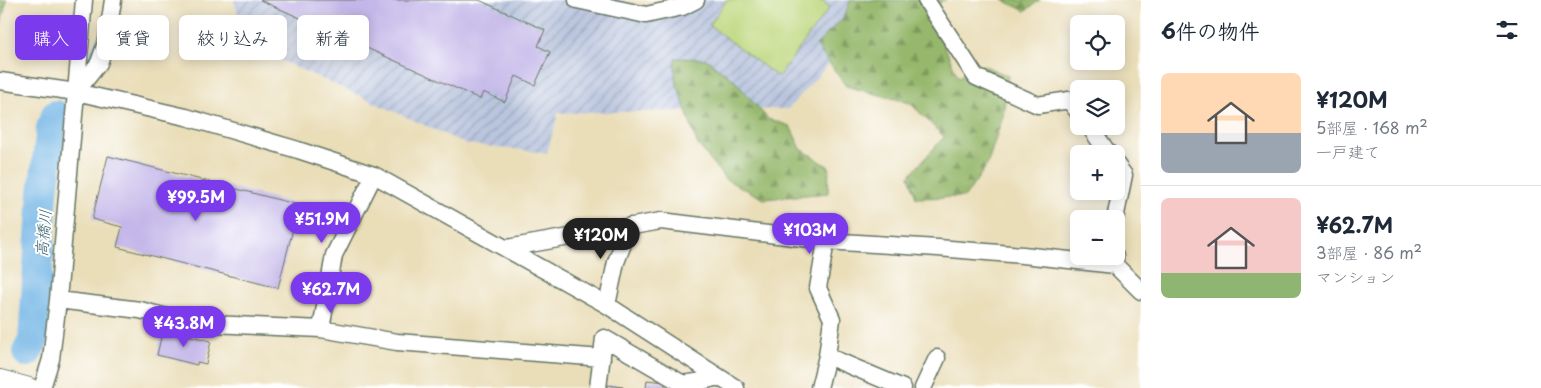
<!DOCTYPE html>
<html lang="ja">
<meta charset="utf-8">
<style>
:root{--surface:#fff;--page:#f2f2f3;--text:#1f2937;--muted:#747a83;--line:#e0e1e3;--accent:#7c3aed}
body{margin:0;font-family:"Playpen Sans","Klee One",sans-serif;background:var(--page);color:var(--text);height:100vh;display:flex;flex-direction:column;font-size:19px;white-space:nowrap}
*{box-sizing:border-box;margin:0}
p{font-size:16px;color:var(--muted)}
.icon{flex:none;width:28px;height:28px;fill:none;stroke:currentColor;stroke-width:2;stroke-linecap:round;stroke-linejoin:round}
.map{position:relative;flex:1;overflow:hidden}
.side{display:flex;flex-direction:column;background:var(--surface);width:400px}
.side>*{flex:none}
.top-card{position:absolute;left:15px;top:15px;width:475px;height:45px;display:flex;gap:10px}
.fabs{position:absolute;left:1070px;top:15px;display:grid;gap:10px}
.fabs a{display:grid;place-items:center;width:55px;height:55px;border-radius:8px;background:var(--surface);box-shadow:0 2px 12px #0003;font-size:25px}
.price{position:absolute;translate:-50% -42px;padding:0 11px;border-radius:18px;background:var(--accent);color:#fff;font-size:16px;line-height:32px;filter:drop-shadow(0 1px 2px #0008)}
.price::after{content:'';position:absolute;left:50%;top:30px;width:15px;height:11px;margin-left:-8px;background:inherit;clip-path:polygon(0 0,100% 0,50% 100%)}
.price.active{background:#222;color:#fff}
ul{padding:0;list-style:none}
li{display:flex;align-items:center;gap:15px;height:125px;padding:0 20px}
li+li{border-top:1px solid var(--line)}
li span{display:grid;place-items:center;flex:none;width:140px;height:100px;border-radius:8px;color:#555}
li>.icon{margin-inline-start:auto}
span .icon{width:60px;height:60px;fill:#fffc;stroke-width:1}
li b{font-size:21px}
h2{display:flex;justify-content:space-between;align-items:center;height:60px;padding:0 20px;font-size:21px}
.chip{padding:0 18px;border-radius:8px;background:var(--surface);box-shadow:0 2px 12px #0003;font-size:18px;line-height:45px}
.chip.active{background:var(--accent);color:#fff}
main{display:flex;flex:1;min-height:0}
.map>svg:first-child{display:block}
.industrial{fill:url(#industrial-furrows)}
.forest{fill:url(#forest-firs);stroke:#5a7a50}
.pitch{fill:#bdd77c;stroke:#6e8a58}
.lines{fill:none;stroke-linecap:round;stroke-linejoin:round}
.stream{stroke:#6eb3e4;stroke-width:5}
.river{stroke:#6eb3e4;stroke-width:30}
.building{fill:#c3b6e8}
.minor-casing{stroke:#667563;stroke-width:19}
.major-casing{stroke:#667563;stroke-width:22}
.minor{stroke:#fff;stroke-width:16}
.major{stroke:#fff;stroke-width:20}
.labels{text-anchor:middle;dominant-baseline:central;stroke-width:4;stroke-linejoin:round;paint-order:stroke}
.water-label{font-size:16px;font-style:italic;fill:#376069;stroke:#fff}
</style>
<main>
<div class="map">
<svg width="1141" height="388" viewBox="0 0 1141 388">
<defs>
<pattern id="industrial-furrows" width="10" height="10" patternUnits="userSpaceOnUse" patternTransform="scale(1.25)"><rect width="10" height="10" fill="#b9c5de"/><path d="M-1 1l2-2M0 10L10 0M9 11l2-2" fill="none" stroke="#96a1b5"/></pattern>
<pattern id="forest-firs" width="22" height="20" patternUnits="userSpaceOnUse" patternTransform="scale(1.25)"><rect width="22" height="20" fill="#96b86c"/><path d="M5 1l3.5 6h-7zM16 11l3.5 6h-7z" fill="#7a975a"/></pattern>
</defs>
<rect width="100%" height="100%" fill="#fff"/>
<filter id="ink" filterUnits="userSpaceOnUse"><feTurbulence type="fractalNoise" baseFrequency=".02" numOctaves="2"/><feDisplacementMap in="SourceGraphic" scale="10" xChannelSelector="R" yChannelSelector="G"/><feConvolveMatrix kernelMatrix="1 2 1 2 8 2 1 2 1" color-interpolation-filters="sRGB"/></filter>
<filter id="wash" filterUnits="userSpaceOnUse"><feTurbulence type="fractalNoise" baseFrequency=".0096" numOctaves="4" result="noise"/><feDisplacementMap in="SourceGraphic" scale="20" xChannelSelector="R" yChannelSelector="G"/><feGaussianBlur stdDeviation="1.12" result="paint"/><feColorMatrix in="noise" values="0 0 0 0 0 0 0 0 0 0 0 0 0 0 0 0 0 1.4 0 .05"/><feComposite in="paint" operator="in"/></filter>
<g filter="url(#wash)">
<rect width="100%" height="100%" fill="#eadeb9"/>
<path class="industrial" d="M234,0h386l31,9 19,-9h216l-98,109 -230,4 -11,40 -81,-9 -219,-99z"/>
<path class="forest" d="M0,0h7l-7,28z
M851,0h95l-5,1 -8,19 25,57 25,-12 25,11 -5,40 -16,49 -22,32 -49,1 -7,-22 35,-39 -34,-34 -64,-17 -30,-41 27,-27z
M1003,0h37l-15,11z
M675,58l31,1 28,21 34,39 22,7 11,23 28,18 -1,26 -64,6 -39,-20 -28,-36 -22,-65z"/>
<path class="pitch" d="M727,0h93l10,7 -52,70 -69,-52z"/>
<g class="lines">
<path class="stream" d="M89,63l10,-23"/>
<path class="river" d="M27,352l6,-11 10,-148 8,-65 5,-13"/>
</g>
<g id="blocks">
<path class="building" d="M260,0h219l66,30 -7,16 12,6 -15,33 -19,-9 -11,26 -22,-10 -3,7z
M108,156l191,49 -21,83 -161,-41 5,-20 -30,-8z
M163,329l48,12 -5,23 -9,-2v3l-40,-10z
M647,380l18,2v6h-19z
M608,385l15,2v1h-15z"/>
</g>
</g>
<g filter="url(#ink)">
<use href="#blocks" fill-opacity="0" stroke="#667563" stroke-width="1"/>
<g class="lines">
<defs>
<path id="minor" d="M577,0l69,15 36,-8 14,-7
M926,0l50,77 62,28 31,-5 10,13
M0,81l76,11 110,25 112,33 76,25 233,130 129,83
M76,92l23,-29 8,-23 6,-40
M1089,126l20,28
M1115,219l9,-44 -8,-11
M507,248l154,-27 165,20 112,7 85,7 92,10
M1115,256v9l26,26
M58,300l82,10 50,13 131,6 76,13 205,16
M607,305l9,-43 14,-36
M321,329l13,-74 40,-80
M827,356l76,32
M42,388l9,-29 7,-59 26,-300
M598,388l6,-50 79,46 20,-3 15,-4
M819,388l8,-32 5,-37 -14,-31 8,-47
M923,388l14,-30"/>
<path id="major" d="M0,380l29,8"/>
</defs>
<use href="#minor" class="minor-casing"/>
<use href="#major" class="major-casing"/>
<use href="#minor" class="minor"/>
<use href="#major" class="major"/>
</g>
</g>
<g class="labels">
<g class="water-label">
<text transform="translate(42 233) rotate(-85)">高橋川</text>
</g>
</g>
</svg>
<div class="fabs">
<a><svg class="icon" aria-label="locate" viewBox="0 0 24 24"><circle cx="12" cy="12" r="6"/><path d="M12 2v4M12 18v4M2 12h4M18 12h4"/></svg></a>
<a><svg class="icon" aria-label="layers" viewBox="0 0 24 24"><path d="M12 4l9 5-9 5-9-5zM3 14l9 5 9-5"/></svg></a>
<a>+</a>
<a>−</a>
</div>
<b class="price" style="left:196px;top:222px">¥99.5M</b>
<b class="price" style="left:322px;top:244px">¥51.9M</b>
<b class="price" style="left:810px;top:255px">¥103M</b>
<b class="price active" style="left:601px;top:260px">¥120M</b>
<b class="price" style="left:331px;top:314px">¥62.7M</b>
<b class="price" style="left:184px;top:348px">¥43.8M</b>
<div class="top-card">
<a class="chip active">購入</a>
<a class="chip">賃貸</a>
<a class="chip">絞り込み</a>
<a class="chip">新着</a>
</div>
</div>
<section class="side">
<h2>6件の物件<svg class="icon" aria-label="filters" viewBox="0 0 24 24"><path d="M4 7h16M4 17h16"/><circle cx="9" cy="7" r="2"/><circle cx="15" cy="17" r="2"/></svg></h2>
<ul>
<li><span style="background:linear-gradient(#ffd9b3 60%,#9aa5b1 0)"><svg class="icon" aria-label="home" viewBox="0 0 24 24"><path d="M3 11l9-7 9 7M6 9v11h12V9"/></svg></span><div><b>¥120M</b><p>5部屋 · 168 m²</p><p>一戸建て</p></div></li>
<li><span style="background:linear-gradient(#f6c9c9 75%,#8fb573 0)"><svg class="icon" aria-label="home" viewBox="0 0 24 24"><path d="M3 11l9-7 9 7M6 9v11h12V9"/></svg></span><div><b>¥62.7M</b><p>3部屋 · 86 m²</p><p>マンション</p></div></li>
</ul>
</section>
</main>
